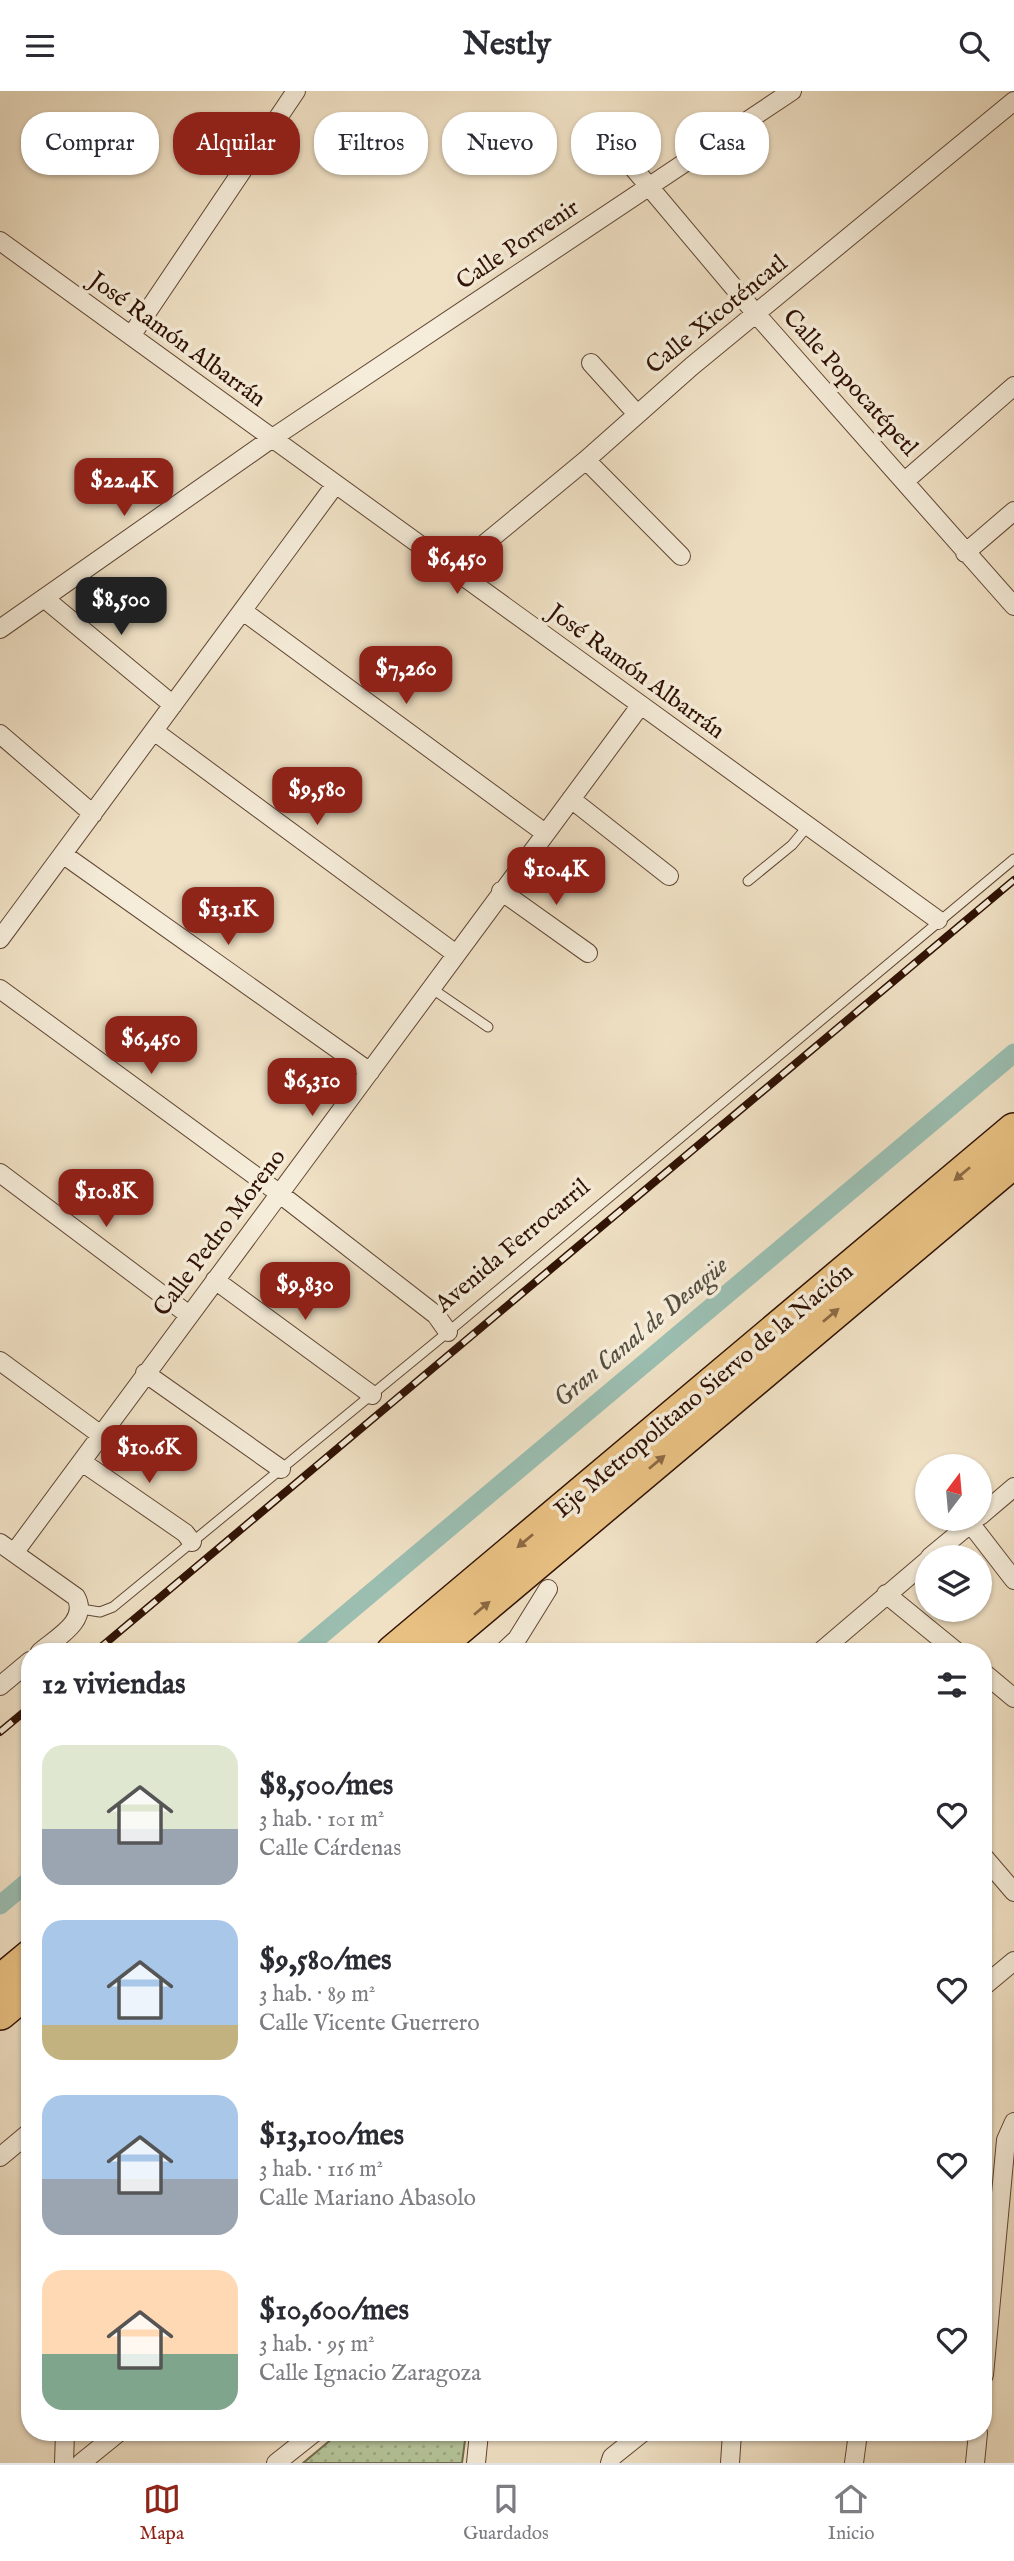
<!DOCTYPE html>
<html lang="es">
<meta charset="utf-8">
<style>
:root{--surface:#fff;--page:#f2f2f3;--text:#2b2b33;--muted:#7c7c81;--line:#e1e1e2;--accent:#8f2418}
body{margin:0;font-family:"IM FELL English",serif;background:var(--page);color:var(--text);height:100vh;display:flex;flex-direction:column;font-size:26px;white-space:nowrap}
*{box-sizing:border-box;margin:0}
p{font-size:23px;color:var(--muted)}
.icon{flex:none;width:38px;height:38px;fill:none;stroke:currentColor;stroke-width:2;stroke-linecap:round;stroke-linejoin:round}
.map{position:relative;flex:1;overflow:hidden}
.side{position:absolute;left:21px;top:1552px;width:971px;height:798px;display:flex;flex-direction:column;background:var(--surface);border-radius:28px;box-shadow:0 2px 5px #0004}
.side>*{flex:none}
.hud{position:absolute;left:21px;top:21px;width:973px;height:63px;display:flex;gap:14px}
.needle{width:46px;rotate:16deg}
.fabs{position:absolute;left:915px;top:1363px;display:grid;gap:14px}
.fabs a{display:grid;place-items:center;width:77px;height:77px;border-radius:50%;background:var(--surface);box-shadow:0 2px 5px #0004;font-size:35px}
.price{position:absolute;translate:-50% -60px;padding:0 16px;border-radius:14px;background:var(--accent);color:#fff;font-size:23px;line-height:46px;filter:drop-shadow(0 2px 4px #0008)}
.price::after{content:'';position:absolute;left:50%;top:42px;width:21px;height:16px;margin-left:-10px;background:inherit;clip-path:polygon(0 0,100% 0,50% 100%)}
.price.current{background:#222;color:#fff}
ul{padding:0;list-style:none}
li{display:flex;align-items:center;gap:21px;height:175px;padding:0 21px}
li span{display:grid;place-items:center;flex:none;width:196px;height:140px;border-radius:21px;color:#555}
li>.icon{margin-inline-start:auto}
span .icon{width:84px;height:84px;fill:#fffc;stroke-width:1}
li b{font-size:30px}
h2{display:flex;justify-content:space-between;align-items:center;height:84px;padding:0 21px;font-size:30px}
.pill{padding:0 24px;border-radius:28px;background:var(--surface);box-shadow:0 2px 5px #0004;font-size:24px;line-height:63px}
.pill.current{background:var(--accent);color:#fff}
header{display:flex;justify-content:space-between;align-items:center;height:91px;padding:0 21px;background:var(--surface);font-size:32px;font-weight:800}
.dock{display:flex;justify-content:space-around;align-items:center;height:98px;border-top:2px solid var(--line);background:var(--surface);font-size:19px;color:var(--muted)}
.dock a{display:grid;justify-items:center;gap:4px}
.dock .current{color:var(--accent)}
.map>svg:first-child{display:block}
.park{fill:url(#park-dots);stroke:#726b4e;stroke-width:2}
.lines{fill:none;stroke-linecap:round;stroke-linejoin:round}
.canal{stroke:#9bbeb1;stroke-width:19}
.lane-casing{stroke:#604634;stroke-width:11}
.street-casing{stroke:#604634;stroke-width:20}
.highway-casing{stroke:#301204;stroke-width:36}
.lane{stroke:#f5ecd9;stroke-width:9}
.street{stroke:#f5ecd9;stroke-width:18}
.highway{stroke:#e8c082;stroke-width:33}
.rail-casing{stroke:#301204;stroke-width:8}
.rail{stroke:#f5ecd9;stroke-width:5;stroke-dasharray:16;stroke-linecap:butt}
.oneway{fill:#8c6943}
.labels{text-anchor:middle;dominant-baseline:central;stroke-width:7;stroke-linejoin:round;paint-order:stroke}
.street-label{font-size:24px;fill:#301204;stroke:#f5ecd9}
.water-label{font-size:26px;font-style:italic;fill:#554e41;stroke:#f5ecd9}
</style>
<header><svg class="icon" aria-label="menu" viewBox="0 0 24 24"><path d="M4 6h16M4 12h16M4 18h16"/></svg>Nestly<svg class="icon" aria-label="search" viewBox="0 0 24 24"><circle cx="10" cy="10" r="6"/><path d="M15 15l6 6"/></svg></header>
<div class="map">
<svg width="1014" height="2372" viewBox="0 0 1014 2372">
<defs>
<pattern id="park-dots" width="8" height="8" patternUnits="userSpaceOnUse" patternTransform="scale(1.75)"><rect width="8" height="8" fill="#b4c499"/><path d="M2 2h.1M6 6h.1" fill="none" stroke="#9ba782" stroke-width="1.8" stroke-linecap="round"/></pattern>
</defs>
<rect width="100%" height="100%" fill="#f0e1c5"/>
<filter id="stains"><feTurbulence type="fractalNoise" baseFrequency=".00286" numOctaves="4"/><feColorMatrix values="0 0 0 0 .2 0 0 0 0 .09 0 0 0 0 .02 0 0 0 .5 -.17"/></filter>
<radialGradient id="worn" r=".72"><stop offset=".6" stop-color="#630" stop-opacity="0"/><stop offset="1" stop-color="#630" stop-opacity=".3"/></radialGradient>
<path class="park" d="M339,2342h127l-4,30h-159z"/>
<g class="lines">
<path class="canal" d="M301,1561l713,-599
M0,1814l30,-25"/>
<defs>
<path id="lane" d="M748,790l44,-36 15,-18
M431,897l57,39
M81,1518l19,3 13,-5 335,-275 566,-473"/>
<path id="street" d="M625,67l132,157 257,291
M0,150l938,679
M131,245l165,-245
M591,272l46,51
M586,369l95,96
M905,390l109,-95
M965,462l49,-42
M453,479l133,-110 106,-94 322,-265
M44,507l129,107
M243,520l302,222
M0,538l271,-190 521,-348
M154,640l302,223
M0,643l93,80
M571,708l98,77
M64,764l306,217
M501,800l87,62
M0,848l335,-454
M0,898l280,205 156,121 12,17
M0,1082l189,142
M215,1189l157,115
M0,1270l101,74
M145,1282l136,96
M82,1371l103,71 7,9
M980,1425l34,-29
M970,1432l44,57
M0,1452l76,54c13,24 -20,41 -36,55
M14,1462l626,-847
M930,1466l46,-38
M886,1503l71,58
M503,1561l14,-13 31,-50
M820,1561l108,-92
M984,1582l30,25
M0,1595l30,-25
M984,1766l30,35
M984,1895l30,-25
M0,2066l30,-25
M984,2284l22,-235 8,-18
M64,2372l1,-30
M81,2372l37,-30
M276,2372l38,-30
M476,2372l3,-30
M610,2372l2,-6 30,-24
M730,2372l2,-30
M854,2372l4,-30
M975,2372l3,-30"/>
<path id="highway" d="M393,1561l621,-522
M430,1561l584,-491
M0,1891l30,-25
M0,1922l30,-25"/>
</defs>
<use href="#lane" class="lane-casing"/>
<use href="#street" class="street-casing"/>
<use href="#highway" class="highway-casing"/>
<use href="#lane" class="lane"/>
<use href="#street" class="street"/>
<use href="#highway" class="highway"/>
<defs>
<path id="rail" d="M95,1561l919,-772
M0,1641l30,-25"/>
</defs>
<use href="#rail" class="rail-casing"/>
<use href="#rail" class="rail"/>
</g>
<defs><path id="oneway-solid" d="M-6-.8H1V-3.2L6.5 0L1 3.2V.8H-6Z" transform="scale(1.75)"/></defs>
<g class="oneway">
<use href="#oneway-solid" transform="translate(962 1083) rotate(140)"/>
<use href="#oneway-solid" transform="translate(831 1224) rotate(-40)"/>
<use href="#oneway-solid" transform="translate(657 1371) rotate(-40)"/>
<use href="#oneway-solid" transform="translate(525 1450) rotate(140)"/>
<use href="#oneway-solid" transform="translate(482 1517) rotate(-40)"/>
</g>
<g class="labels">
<g class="street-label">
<text transform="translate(518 154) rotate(-34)">Calle Porvenir</text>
<text transform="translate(717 224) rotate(-39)">Calle Xicoténcatl</text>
<text transform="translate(177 249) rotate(36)">José Ramón Albarrán</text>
<text transform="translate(850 292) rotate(48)">Calle Popocatépetl</text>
<text transform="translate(636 581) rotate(36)">José Ramón Albarrán</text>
<text transform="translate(220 1142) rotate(-53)">Calle Pedro Moreno</text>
<text transform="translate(513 1155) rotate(-40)">Avenida Ferrocarril</text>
<text transform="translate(704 1300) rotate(-40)">Eje Metropolitano Siervo de la Nación</text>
</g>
<g class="water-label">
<text transform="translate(641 1241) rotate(-40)">Gran Canal de Desagüe</text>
</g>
</g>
<rect width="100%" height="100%" filter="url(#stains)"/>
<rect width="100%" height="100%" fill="url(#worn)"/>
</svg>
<div class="fabs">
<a><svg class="needle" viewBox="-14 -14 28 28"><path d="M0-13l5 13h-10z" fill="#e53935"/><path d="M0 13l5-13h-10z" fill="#7c7c81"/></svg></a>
<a><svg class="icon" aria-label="layers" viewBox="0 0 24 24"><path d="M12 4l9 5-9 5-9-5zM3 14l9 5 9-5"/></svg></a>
</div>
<b class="price" style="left:124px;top:427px">$22.4K</b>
<b class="price" style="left:457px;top:505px">$6,450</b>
<b class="price current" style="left:121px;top:546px">$8,500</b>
<b class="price" style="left:406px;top:615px">$7,260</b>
<b class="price" style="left:317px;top:736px">$9,580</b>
<b class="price" style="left:556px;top:816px">$10.4K</b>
<b class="price" style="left:228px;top:856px">$13.1K</b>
<b class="price" style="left:151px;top:985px">$6,450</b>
<b class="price" style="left:312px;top:1027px">$6,310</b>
<b class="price" style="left:106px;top:1138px">$10.8K</b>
<b class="price" style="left:305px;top:1231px">$9,830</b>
<b class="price" style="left:149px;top:1394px">$10.6K</b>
<div class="hud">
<a class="pill">Comprar</a>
<a class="pill current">Alquilar</a>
<a class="pill">Filtros</a>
<a class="pill">Nuevo</a>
<a class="pill">Piso</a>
<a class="pill">Casa</a>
</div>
<section class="side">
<h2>12 viviendas<svg class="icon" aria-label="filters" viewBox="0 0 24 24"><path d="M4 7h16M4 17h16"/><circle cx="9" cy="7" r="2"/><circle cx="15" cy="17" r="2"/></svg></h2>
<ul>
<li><span style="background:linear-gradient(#dfe7d0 60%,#9aa5b1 0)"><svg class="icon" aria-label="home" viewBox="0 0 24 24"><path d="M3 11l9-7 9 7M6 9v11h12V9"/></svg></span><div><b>$8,500/mes</b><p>3 hab. · 101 m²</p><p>Calle Cárdenas</p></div><svg class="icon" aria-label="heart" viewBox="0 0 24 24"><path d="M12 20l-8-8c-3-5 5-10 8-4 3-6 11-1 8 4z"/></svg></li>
<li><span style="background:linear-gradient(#a9c7e8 75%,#c2b280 0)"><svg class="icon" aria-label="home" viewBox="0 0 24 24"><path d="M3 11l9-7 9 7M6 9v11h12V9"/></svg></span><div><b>$9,580/mes</b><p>3 hab. · 89 m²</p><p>Calle Vicente Guerrero</p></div><svg class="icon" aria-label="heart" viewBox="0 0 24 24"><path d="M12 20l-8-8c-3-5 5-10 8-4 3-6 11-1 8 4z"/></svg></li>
<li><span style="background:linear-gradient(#a9c7e8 60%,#9aa5b1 0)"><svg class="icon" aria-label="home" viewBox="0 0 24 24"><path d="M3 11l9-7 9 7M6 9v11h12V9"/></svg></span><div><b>$13,100/mes</b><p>3 hab. · 116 m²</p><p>Calle Mariano Abasolo</p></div><svg class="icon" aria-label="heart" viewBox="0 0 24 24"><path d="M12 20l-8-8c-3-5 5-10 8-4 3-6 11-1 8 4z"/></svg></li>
<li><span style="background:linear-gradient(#ffd9b3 60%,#7fa58c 0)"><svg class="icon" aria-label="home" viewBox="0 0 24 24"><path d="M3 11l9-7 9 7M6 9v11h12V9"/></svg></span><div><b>$10,600/mes</b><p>3 hab. · 95 m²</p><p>Calle Ignacio Zaragoza</p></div><svg class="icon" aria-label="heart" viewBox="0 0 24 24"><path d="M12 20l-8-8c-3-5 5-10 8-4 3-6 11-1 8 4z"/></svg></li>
</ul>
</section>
</div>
<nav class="dock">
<a class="current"><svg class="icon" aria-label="map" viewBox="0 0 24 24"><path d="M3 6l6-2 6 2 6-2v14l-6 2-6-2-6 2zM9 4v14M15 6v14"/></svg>Mapa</a>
<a><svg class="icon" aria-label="saved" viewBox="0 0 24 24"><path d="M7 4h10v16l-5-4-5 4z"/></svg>Guardados</a>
<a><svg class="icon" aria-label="home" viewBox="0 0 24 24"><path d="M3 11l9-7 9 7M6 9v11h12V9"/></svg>Inicio</a>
</nav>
